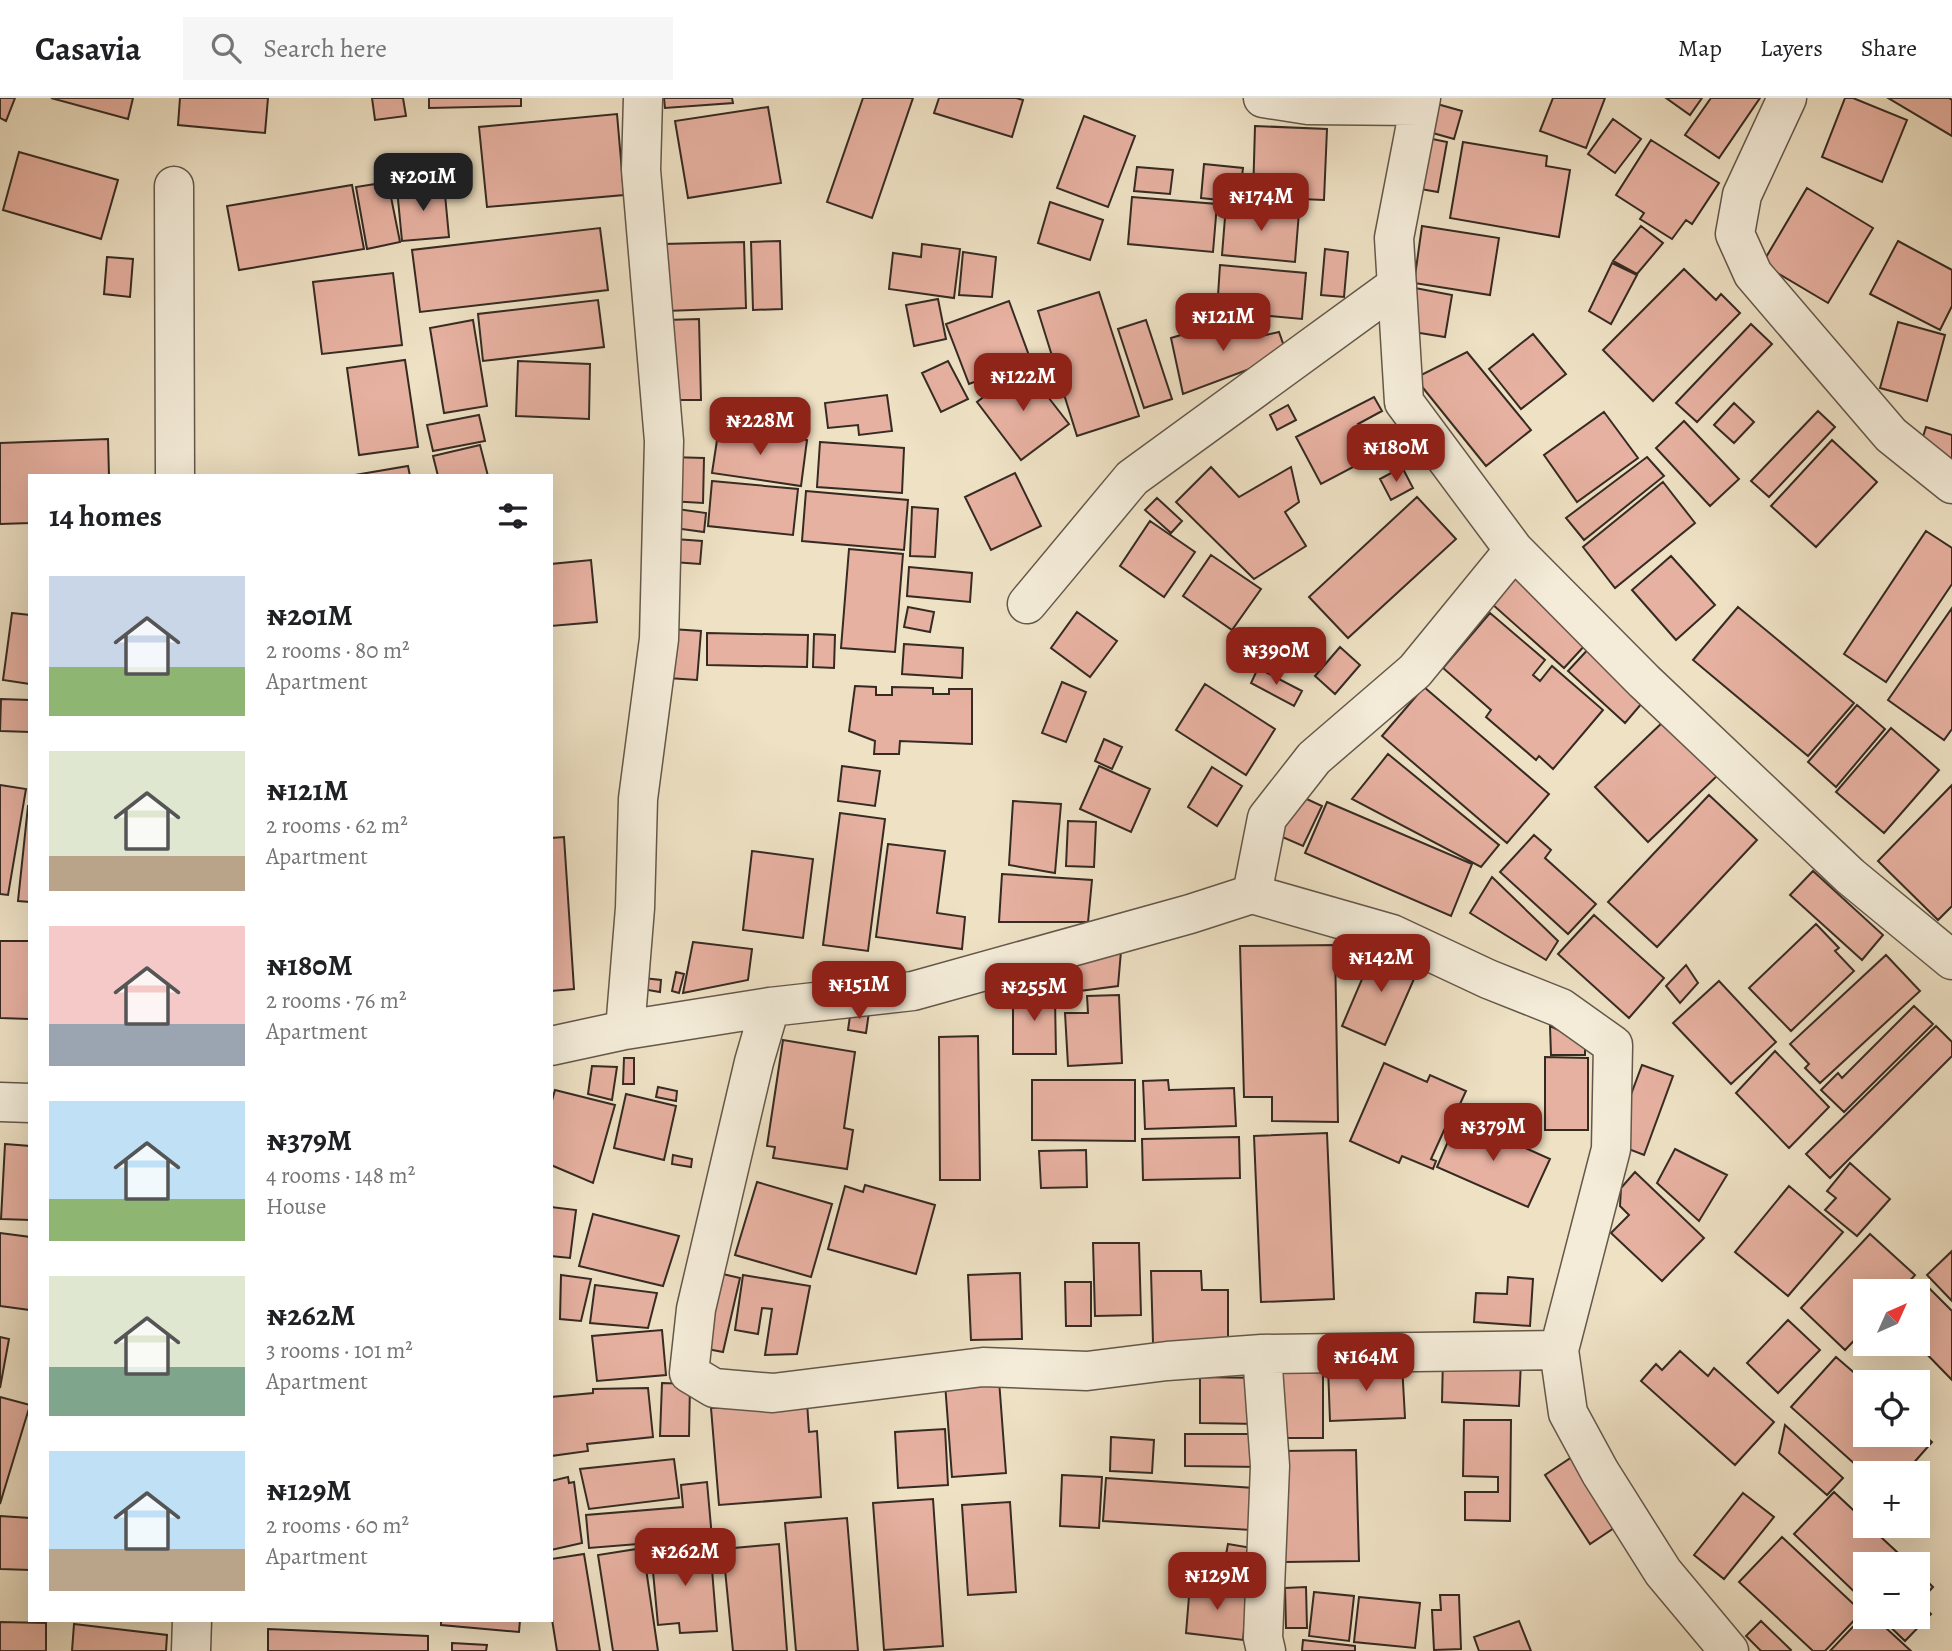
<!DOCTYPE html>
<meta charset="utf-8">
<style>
:root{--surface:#fff;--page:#f6f6f6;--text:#202124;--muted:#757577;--line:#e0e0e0;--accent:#8f2418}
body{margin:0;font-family:Alegreya,serif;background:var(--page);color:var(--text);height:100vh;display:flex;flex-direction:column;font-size:26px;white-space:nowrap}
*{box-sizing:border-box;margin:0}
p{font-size:23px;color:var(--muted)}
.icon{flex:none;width:38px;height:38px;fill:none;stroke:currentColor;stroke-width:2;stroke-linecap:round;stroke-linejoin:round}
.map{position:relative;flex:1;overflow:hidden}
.side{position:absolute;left:28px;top:376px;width:525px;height:1148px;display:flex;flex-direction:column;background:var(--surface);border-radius:0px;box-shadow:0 7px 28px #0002}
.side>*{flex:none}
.needle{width:46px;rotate:45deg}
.tools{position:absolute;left:1853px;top:1181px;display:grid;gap:14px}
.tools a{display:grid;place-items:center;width:77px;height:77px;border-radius:0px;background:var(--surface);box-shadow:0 7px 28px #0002;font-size:35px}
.price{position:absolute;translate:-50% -60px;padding:0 16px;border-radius:14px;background:var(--accent);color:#fff;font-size:23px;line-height:46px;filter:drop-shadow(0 2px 4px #0008)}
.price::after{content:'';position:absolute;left:50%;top:42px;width:21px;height:16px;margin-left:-10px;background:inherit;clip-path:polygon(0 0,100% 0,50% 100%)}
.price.on{background:#222;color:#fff}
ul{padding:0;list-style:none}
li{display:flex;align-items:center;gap:21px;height:175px;padding:0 21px}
li span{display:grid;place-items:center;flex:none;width:196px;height:140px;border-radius:0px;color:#555}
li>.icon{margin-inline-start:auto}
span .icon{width:84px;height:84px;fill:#fffc;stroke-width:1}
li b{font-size:30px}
h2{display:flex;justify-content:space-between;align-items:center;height:84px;padding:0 21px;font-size:30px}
header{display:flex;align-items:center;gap:42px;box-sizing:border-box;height:98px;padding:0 35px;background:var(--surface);border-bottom:2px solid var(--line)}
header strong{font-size:33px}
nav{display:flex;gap:38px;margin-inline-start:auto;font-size:24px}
.search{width:490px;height:63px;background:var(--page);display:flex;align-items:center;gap:18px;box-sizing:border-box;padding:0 24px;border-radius:0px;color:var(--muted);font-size:26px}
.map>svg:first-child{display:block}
.building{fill:#e7b1a1;stroke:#362b23;stroke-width:2}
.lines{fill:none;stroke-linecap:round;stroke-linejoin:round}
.minor-casing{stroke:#64584b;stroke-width:41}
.minor{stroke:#f4ecd9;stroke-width:38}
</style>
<header>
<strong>Casavia</strong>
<div class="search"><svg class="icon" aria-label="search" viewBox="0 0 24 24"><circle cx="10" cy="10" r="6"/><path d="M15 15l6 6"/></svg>Search here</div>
<nav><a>Map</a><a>Layers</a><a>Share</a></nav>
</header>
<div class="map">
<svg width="1952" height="1553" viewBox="0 0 1952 1553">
<rect width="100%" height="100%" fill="#eee1c4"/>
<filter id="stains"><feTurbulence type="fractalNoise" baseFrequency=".00286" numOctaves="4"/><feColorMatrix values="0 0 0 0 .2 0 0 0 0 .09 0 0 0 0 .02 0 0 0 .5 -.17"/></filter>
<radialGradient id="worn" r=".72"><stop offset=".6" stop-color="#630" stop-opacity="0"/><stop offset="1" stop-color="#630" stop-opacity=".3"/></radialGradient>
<path class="building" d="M0,0h15l-9,23 -6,-3z
M51,0h82l-5,21z
M180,0h88l-3,35 -87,-8z
M372,0h31l3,18 -31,4z
M429,0h92v8l-92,2z
M664,0h68l1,5 -68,5z
M863,0h50l-41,120 -45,-16z
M939,0h77l7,2 -11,37 -78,-24z
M1553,0h52l-19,50 -46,-17z
M1666,0h36l-12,17z
M1711,0h49l-41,60 -34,-23z
M1845,0h8l54,22 -25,62 -60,-25z
M1888,0h61l3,2v36z
M1430,4l32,9 -8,28 -32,-9z
M768,9l13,76 -93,15 -13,-77z
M617,16l7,81 -137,12 -8,-80z
M1084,18l51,20 -27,71 -51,-19z
M1613,21l28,20 -26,34 -27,-19z
M1255,28l72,3 -3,71 -71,-3z
M1418,38l29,6 -9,50 -29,-5z
M1651,42l68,43 -27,41 -6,-4 -14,19 -32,-20 4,-6 -28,-18z
M1463,44l84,14 -1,10 24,4 -11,67 -109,-19z
M19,54l99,28 -17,59 -98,-29z
M1204,66l39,4 -4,34 -38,-4z
M1137,69l36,3 -3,24 -36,-3z
M388,84l12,60 -33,7 -11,-62z
M444,86l5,53 -47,4 -5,-52z
M352,87l12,64 -125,21 -12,-64z
M1807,90l66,40 -45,75 -66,-39z
M1132,99l85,7 -4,48 -85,-8z
M1050,104l53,18 -13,40 -52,-17z
M1226,107l73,7 -4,50 -73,-7z
M1422,128l77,12 -9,57 -76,-12z
M1641,128l22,17 -26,31 -24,-13z
M600,130l8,62 -188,22 -8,-62z
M780,143l2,68 -29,1 -2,-68z
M1898,143l54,29v36l-12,24 -70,-36z
M744,144l2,66 -80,3 -3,-67z
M922,146l38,5 -6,49 -65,-9 4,-36 28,4z
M1325,151l23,3 -4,45 -23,-2z
M963,154l33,5 -4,40 -33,-2z
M107,159l26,2 -3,38 -26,-3z
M1612,165l25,12 -26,49 -22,-13z
M1220,167l86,8 -4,46 -85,-8z
M1684,171l32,31 5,-6 19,19 -87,88 -50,-51z
M393,175l9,72 -80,9 -9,-72z
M1415,190l37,7 -7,42 -38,-6z
M1099,194l40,124 -62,20 -39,-125z
M938,201l8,40 -32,7 -8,-41z
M598,202l6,47 -121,14 -5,-47z
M1009,203l22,60 -62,23 -23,-60z
M1244,218l13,21 22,-5 8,23 -104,39 -12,-56z
M699,221l2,81h-33l-2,-80z
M473,222l14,86 -43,7 -14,-85z
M1146,222l26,79 -28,9 -26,-79z
M1898,224l47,13 -18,66 -47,-13z
M1751,226l21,20 -75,78 -21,-19z
M1533,236l33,40 -45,35 -32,-40z
M1467,254l64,78 -45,36 -71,-88z
M405,262l13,87 -59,8 -12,-87z
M518,263l72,3 -1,55 -73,-3z
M948,263l20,38 -27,13 -19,-39z
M1024,268l45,58 -48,36 -44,-58z
M887,297l5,36 -33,4 -1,-10 -30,3 -3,-25z
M1374,299l8,14 -24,13 16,32 -53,28 -25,-47z
M1734,305l20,19 -20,21 -20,-18z
M1288,307l8,15 -19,10 -7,-15z
M1818,313l17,16 -66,70 -18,-16z
M1604,314l34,46 -61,44 -33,-47z
M479,317l6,26 -52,10 -6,-26z
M1684,323l55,58 -29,27 -54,-58z
M719,329l88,13 -6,46 -89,-13z
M1926,329l26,8v33l-35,-12z
M108,341l1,37h-79v47l-30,1v-81z
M1832,342l45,42 -61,65 -45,-41z
M820,344l84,6 -2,45 -85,-6z
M480,347l8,31h-50l-5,-20z
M670,359l34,1 -1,45 -34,-2z
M1647,359l17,19 -80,64 -18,-22z
M408,368l2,10h-61z
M1211,369l28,30 52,-30 8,35 -14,10 21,34 -52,33 -78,-77z
M1402,369l11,21 -22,12 -11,-21z
M1015,375l26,53 -50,24 -26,-53z
M712,383l86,8 -5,46 -85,-9z
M1663,384l32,41 -80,65 -32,-41z
M806,393l102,9 -4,50 -102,-9z
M1417,399l39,42 -108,99 -39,-41z
M1157,400l25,23 -11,12 -26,-23z
M912,409l26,2 -3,48 -25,-1z
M677,411l29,4 -2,19 -30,-4z
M1150,423l45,31 -31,45 -44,-31z
M1926,433l26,17v36l-66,98 -42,-28z
M675,441l27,2 -2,23 -27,-2z
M849,451l54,5 -8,98 -54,-4z
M1211,457l50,34 -29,41 -49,-34z
M1671,458l44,49 -39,35 -44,-50z
M591,462l6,62 -46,4v-62z
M909,469l63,6 -2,29 -63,-6z
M1515,480l72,65 -23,25 -72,-64z
M908,509l26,5 -4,20 -26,-5z
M1738,509l116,96 -46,53 -115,-96z
M1952,510v121l-8,11 -56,-40z
M1077,514l40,29 -27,36 -39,-29z
M12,515l18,2v69l-27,-4z
M1490,515l55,47 -12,15 7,6 12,-15 51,44 -50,59 -14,-13 -3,4 -50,-43 5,-7 -48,-42z
M671,531l30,2 -4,49 -29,-2z
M707,535l101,2 -1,32 -100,-2z
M814,536l21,1 -1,33 -21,-1z
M904,546l59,4 -1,30 -60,-4z
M1592,547l56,51 -23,27 -57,-52z
M1340,549l20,18 -25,29 -20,-18z
M1258,570l44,23 -8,15 -43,-23z
M1062,584l24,10 -20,50 -24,-9z
M1205,586l70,45 -29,46 -70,-45z
M855,588l21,1v8h16v-8l41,1v6h16v-5h23v55l-72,-3 -1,13h-25l1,-13 -26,-10z
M1424,589l125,107 -42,49 -125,-107z
M1,601l29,1v32l-30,-1z
M1857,607l28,24 -49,58 -28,-25z
M1666,621l53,55 -71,68 -53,-55z
M1891,630l48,42 -55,63 -48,-41z
M1104,641l18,8 -10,22 -17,-8z
M1388,656l111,91 -18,22 -129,-68z
M842,668l38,5 -5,35 -37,-5z
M1099,668l51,23 -19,43 -51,-23z
M1212,669l30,19 -25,40 -29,-19z
M0,687l26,4 -18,106 -8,-1z
M1952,687v121l-14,14 -60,-59z
M1298,697l24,11 -19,40 -23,-10z
M1709,697l48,45 -100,107 -49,-45z
M1013,703l48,3 -6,69 -46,-8z
M1327,704l145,62 -21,52 -146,-63z
M28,708h2v96l-12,-1z
M840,715l45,6 -17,132 -45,-6z
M1068,723l28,1 -2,45 -28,-1z
M1534,737l17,15 -6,8 51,46 -28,30 -68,-62z
M564,739l10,152 -23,2v-153z
M888,746l57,7 -8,62 28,4 -3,32 -86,-12z
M752,753l61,8 -10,79 -60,-8z
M1813,773l70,64 -21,25 -72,-65z
M1002,776l90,6 -4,42h-89z
M1492,779l66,64 -12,19 -76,-47z
M1594,817l70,63 -35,40 -71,-64z
M1816,826l23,24 -4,3 19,20 -63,60 -42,-43z
M0,843h30l-1,78 -29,-1z
M693,844l59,7 -4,31 -65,13z
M1377,846l44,19 -36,82 -43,-19z
M1335,847l3,177 -66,-1v-24h-28l-4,-151z
M1121,853l-3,35 -69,9 -6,-28z
M1886,857l34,36 -100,92 -15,-15 4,-4 -19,-20z
M1686,867l12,18 -18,20 -14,-17z
M676,874l8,2 -5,19 -7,-2z
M643,880l18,2 -1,12 -18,-3z
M1719,883l57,61 -45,42 -58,-61z
M1035,884l2,11h4v6h14l1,55h-43v-58z
M1119,897l3,68 -54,3 -3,-53h23l-1,-17z
M1914,908l19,18 -89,88 -23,-22 17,-17 4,5z
M851,911l18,3 -3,21 -18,-3z
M1550,928l35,16v13h-34z
M1936,928l16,16v14l-122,122 -24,-24z
M978,938l2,144h-40l-1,-143z
M783,942l72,12 -11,76 9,2 -6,39 -74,-11 2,-11 -8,-1z
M1775,953l54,56 -40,41 -53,-55z
M1545,959l43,1v72h-43z
M624,960h10v26h-11z
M1384,965l43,19 3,-7 36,16 -12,26 -3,-2 -20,44 5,2 -3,8 -31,-13 -3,7 -49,-22z
M1642,967l31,11 -29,79 -31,-12z
M592,968l25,1 -5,33 -24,-6z
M1032,982h103v61l-103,-1z
M1168,982l1,10 65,-2 2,38 -91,3 -2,-48z
M658,989l19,4 -1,10 -20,-4z
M555,992l60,15 -22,78 -42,-18v-61z
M626,996l50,12 -12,54 -50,-12z
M1458,1020l92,41 -22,48 -91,-40z
M1327,1035l7,166 -73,3 -7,-166z
M1239,1039l1,41 -97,2 -1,-41z
M5,1046l25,2v74l-29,-1z
M1675,1051l52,26 -28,46 -42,-38z
M1086,1052l1,37 -46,1 -2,-37z
M673,1057l19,4 -1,8 -19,-3z
M1850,1065l40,36 -33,37 -32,-26 11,-12 -9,-7z
M1635,1074l69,66 -42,43 -51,-48 18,-18 -9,-9 1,-18z
M757,1084l75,22 -21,73 -76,-22z
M865,1087l70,20 -19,69 -88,-25 17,-63 18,6z
M1789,1088l54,46 -55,64 -53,-44z
M551,1109l25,3 -6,48 -19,-2z
M593,1116l86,22 -16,50 -84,-20z
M0,1135l30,4v73l-30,-4z
M1870,1136l45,41 -15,17h-34v36l-21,22 -44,-42z
M1093,1145h46l2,72 -46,1z
M1952,1153v50l-25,-26z
M1151,1173h50l1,19h26v52l-75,1z
M714,1174l26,6 -17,74 -26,-5z
M1020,1175l2,66 -51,1 -3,-65z
M561,1177l30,4 -10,42 -21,-2z
M743,1177l67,11 -13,68 -32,1 7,-46 -10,-1 -4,26 -23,-4z
M1508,1179l25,2 -3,47 -56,-4 2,-29 31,1z
M1065,1184h26v44h-25z
M595,1187l62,8 -9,35 -58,-5z
M1926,1187l26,26v69l-35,-36 1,-51z
M1788,1222l32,30 -42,43 -31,-30z
M662,1232l4,45 -69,6 -5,-45z
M0,1239l9,2 -9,49z
M1680,1253l28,25 6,-8 60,54 -39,43 -94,-84 15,-17 6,6z
M1443,1259l78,4 -2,45 -77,-4z
M1836,1259l30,26v52h52v-5l14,12 -28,32h-38l-75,-67z
M1402,1266l3,54 -75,3 -2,-54z
M1276,1269h47v71h-47z
M1200,1279l59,1 -1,46 -58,-1z
M999,1282l7,93 -54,4 -7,-94z
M662,1285l28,1 -1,52h-29z
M648,1290l5,49 -66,7 1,7 -37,5v-59l42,-4v-4z
M0,1299l30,8 -30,99z
M807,1304l2,30 8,-1 4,66 -102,8 -8,-97z
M1464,1322h47l-1,101 -45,-1v-28h33v-15l-35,-1z
M1785,1327l58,53 -16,17 -48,-42z
M945,1331l3,56 -50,3 -3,-56z
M1185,1336h76v33l-76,-1z
M1111,1339l43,3 -2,33 -42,-2z
M1356,1352l3,111 -74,1 -3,-111z
M1575,1357l45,69 -30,20 -45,-69z
M674,1361l5,39 -90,11 -9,-40z
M1062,1377l40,2 -3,51 -39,-2z
M568,1379l1,6 5,-1 8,61 -31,7v-69z
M1106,1380l148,10 -3,42 -148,-9z
M707,1384l5,56 -123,10 -3,-33 97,-8 -2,-22z
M1834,1394l32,30v4h3l41,38h-44v39l-72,-69z
M1743,1395l31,24 -50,62 -30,-24z
M933,1401l10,147 -59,4 -11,-147z
M1010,1404l6,90 -48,3 -6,-90z
M0,1418l30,2v52l-30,-1z
M847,1420l11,133h-62l-11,-128z
M1782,1439l80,75 -37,39h-12l-74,-69z
M779,1446l8,107h-54l-10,-102z
M1228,1446l24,4 -5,33 -25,-5z
M710,1447l7,86 -37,2 -1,-10 -21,2 -7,-75z
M643,1450l15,103h-45l-15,-96z
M584,1456l16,97h-43l-6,-38v-54z
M1918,1474l15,15 -14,15 12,12 -26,27 -25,-24h38z
M1190,1486l58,6 -5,50 -57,-7z
M1306,1489l1,41h-21l-1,-40z
M1314,1494l40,4 -5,45 -40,-5z
M1440,1497h19l2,54 -27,1 -2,-40h9z
M1359,1499l61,6 -5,45 -61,-6z
M1866,1515v4h8l37,34h-81z
M441,1522h79l-1,12 -78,-7z
M1519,1523l12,30h-52l-5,-14z
M1761,1523l30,29 -1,1h-29l-15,-15z
M0,1524l46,1v28h-46z
M74,1526l93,11 -1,16h-94z
M268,1531l160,7v15h-160z
M1303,1542l52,6v5h-53z
M452,1545l35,2 -1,6h-34z"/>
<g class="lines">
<defs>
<path id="minor" d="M1263,0l45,7 110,1
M1421,0l-27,140 10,164 110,148 130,131 206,195 102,84
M1787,0l-45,97 -7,39 18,40 138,161 61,49
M174,88l1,290
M1027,506l105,-126 265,-193
M1252,796l15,-76 47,-60 101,-87 99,-121
M770,909l-16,55 -58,247 -7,64 25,15 59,5 210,-26 104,4 80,-10 95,-7 297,-4
M625,932l10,-122 3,-109 21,-160 5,-198 -23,-271 2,-72
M551,948l74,-16 145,-23 143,-16 277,-77 62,-20 140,40 96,45 73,29 52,37 -2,104 -52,201 9,63 32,59 63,100 66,79
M0,1004l30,1
M1262,1256l8,112 -7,172 3,13
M191,1553l1,-31"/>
</defs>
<use href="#minor" class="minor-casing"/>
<use href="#minor" class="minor"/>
</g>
<rect width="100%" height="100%" filter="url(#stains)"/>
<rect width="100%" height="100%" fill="url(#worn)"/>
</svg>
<div class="tools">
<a><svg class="needle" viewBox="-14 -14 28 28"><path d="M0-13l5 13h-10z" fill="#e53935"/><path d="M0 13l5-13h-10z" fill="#757577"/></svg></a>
<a><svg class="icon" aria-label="locate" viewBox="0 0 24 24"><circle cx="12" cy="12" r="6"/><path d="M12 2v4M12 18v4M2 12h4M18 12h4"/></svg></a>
<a>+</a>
<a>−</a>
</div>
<b class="price on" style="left:423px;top:115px">₦201M</b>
<b class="price" style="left:1261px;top:135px">₦174M</b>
<b class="price" style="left:1223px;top:255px">₦121M</b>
<b class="price" style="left:1023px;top:315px">₦122M</b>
<b class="price" style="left:760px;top:359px">₦228M</b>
<b class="price" style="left:1396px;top:386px">₦180M</b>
<b class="price" style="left:1276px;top:589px">₦390M</b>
<b class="price" style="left:1381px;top:896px">₦142M</b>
<b class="price" style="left:859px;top:923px">₦151M</b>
<b class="price" style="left:1034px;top:925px">₦255M</b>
<b class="price" style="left:1493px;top:1065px">₦379M</b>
<b class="price" style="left:1366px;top:1295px">₦164M</b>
<b class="price" style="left:685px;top:1490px">₦262M</b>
<b class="price" style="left:1217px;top:1514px">₦129M</b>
<section class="side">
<h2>14 homes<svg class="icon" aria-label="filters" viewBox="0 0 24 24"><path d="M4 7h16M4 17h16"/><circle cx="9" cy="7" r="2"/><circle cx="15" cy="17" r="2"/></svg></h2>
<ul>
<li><span style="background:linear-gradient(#c9d6e8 65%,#8fb573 0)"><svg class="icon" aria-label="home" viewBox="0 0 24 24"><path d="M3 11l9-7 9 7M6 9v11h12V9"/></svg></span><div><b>₦201M</b><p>2 rooms · 80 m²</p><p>Apartment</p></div></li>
<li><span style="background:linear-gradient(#dfe7d0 75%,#b9a48a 0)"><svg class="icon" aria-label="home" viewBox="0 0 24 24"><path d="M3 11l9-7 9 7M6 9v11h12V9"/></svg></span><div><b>₦121M</b><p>2 rooms · 62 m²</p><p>Apartment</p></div></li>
<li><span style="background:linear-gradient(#f6c9c9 70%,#9aa5b1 0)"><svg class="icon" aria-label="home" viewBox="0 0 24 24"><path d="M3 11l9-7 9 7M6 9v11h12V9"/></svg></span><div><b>₦180M</b><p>2 rooms · 76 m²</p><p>Apartment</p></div></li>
<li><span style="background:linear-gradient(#bfe0f5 70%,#8fb573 0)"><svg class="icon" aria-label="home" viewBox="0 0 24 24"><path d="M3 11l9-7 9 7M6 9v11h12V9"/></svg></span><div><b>₦379M</b><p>4 rooms · 148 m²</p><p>House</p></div></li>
<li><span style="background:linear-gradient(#dfe7d0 65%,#7fa58c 0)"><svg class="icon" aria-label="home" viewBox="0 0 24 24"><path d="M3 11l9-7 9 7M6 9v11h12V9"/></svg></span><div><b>₦262M</b><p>3 rooms · 101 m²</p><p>Apartment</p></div></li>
<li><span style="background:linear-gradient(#bfe0f5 70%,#b9a48a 0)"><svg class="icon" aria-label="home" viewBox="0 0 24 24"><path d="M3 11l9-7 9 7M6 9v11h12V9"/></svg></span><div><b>₦129M</b><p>2 rooms · 60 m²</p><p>Apartment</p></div></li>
</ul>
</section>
</div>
